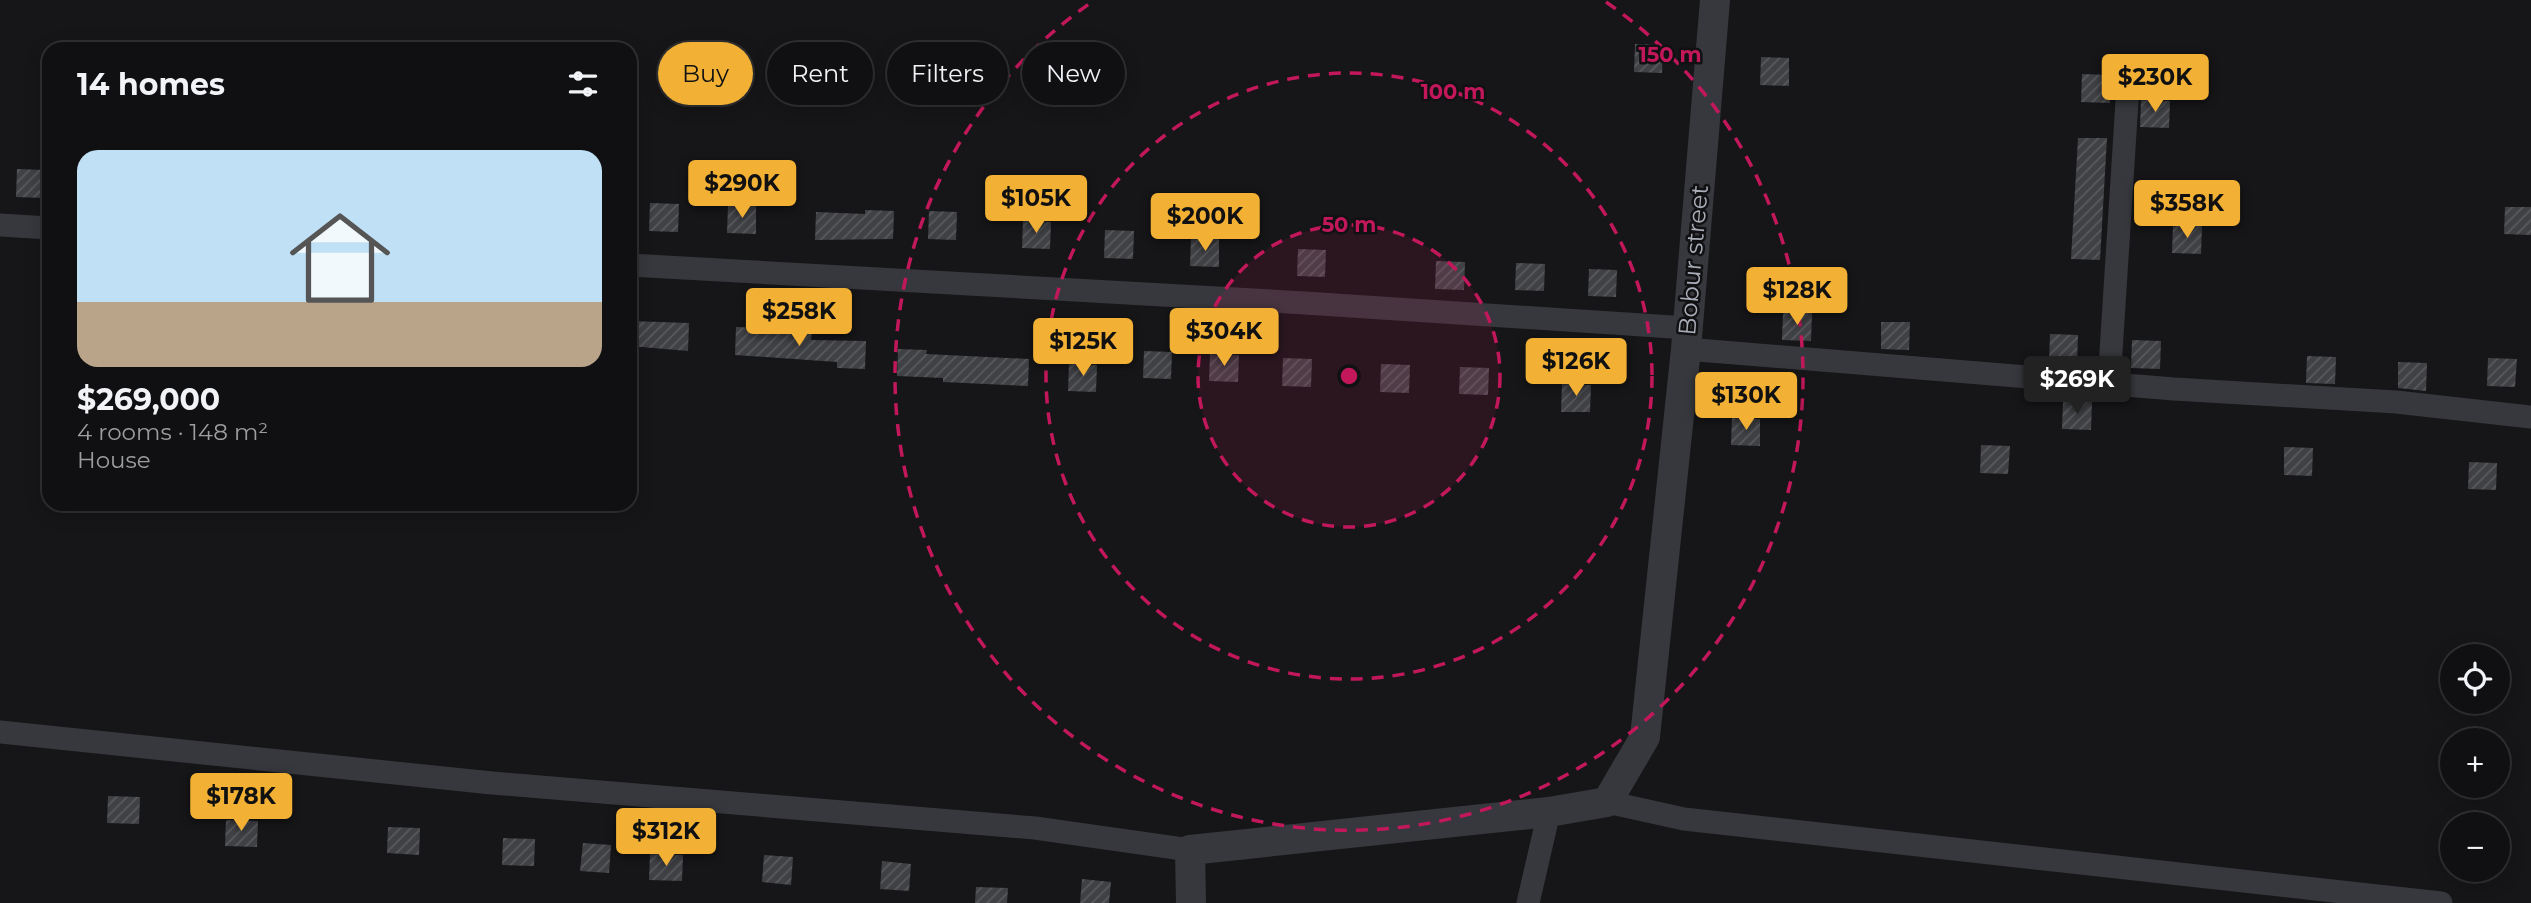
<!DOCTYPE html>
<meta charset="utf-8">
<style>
:root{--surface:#101012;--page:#19191b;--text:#f1f3f6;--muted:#9c9d9f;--line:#303032;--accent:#f2b134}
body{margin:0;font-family:Montserrat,sans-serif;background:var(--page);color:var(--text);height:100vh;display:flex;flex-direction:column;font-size:26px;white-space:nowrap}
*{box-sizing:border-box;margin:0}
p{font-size:23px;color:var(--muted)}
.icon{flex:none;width:38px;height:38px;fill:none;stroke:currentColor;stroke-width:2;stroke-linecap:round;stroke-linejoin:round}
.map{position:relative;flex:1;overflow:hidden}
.details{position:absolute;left:42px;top:42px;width:595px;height:469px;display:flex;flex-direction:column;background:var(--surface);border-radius:21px;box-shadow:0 4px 18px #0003,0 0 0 2px var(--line)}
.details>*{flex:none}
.guide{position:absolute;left:658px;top:42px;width:665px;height:63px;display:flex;gap:14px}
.fabs{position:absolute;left:2440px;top:644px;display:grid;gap:14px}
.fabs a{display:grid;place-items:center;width:70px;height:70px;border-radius:50%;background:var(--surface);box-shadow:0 4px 18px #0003,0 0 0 2px var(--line);font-size:35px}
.price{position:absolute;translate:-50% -60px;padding:0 16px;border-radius:7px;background:var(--accent);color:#111;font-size:23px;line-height:46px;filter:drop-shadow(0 2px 4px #0008)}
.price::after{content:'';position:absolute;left:50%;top:42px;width:21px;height:16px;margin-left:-10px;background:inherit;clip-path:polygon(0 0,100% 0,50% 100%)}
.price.on{background:#222;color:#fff}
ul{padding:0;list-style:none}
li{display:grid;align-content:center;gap:14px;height:371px;padding:0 35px}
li+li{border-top:2px solid var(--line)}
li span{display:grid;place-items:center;height:217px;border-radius:21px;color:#555}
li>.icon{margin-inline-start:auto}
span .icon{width:126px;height:126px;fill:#fffc;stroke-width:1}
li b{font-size:30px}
h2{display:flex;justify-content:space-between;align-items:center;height:84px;padding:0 35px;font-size:30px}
.pill{padding:0 24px;border-radius:32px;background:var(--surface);box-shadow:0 4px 18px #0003,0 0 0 2px var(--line);font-size:24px;line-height:63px}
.pill.on{background:var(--accent);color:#111}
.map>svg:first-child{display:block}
.building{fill:url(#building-hatch)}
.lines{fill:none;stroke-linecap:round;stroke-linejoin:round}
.minor{stroke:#37383d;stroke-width:23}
.tertiary{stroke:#37383d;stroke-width:30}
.ring{fill:none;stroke:#c2185b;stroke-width:3.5;stroke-dasharray:12 9}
.labels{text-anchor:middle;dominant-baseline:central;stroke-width:5;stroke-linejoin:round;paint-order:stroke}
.street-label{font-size:24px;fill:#a8adb8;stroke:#111113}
.centre{fill:#c2185b;stroke:#111113;stroke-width:3.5}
.ring-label{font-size:21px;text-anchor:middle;font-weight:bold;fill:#c2185b;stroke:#111113;stroke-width:5;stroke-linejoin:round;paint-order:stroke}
</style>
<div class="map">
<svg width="2531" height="903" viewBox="0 0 2531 903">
<defs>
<pattern id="building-hatch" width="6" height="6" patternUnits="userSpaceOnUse" patternTransform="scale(1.75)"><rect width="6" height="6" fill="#404145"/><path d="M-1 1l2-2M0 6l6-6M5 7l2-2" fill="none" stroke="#595a5e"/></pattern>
</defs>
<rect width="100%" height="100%" fill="#161618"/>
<path class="building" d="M1635,44l28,1 -1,28 -28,-1z
M1761,57l28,1v28l-29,-1z
M2082,74l28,1v28l-29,-1z
M2141,100l29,1 -1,27 -29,-1z
M2078,138h29l-7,122 -29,-1z
M17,169l29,1 -1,28 -29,-1z
M650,203l29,1 -1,28 -29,-1z
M728,205l28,1v28l-29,-1z
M2505,207h26v28l-27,-1z
M865,210l29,1 -1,28 -78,1 1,-28 49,2z
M929,211l28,1 -1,28 -28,-1z
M1023,221l28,1 -1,27 -28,-1z
M2173,225l29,1 -1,28 -29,-1z
M1105,230l29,1 -1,28 -29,-1z
M1191,238l28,1v28l-29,-1z
M1298,249l28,1 -1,27 -28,-1z
M1436,261l29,1 -1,28 -29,-1z
M1516,263l29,1 -1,27 -29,-1z
M1589,269l28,1 -1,27 -28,-1z
M1783,312l29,1 -1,28 -29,-1z
M630,321l59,2 -1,28 -58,-5z
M1881,322h29l-1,28 -28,-1z
M736,327l29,1 -1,4 48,1 -1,7 55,1 -1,28 -28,-1v-6l-102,-7z
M2050,334l28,1 -1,28 -28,-1z
M2132,340l29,1 -1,28 -29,-1z
M898,349l29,1 -1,4 103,5 -1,27 -85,-4v-4l-46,-2z
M1144,351l28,1 -1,27 -28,-1z
M1210,354l29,1 -1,27 -29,-1z
M2307,356l29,1 -1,27 -29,-1z
M1283,358l29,1 -1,28 -29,-1z
M2488,358l29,1 -2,28 -28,-1z
M2398,362l29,1 -1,28 -28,-3z
M1069,364l28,1 -1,27 -28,-1z
M1381,364l29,1 -1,28 -29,-1z
M1460,367l29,1 -1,27 -29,-1z
M1562,384l29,1 -1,27h-29z
M2063,401l29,1 -1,28 -29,-1z
M1732,418l28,1v27l-29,-1z
M1981,445l29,1 -2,28 -28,-1z
M2284,447l29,1 -1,28 -28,-1z
M2469,462l28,1 -1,27 -28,-1z
M108,796l32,1 -1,27 -32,-1z
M226,820l32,1 -1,26 -32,-1z
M388,827l32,1 -1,27 -32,-2z
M503,838l32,1 -1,27 -32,-1z
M583,843l28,2 -2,28 -29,-2z
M650,854l33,1 -1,26 -33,-1z
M764,855l29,2 -2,28 -29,-3z
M882,861l29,3 -2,27 -29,-2z
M1082,879l29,3 -2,21h-29z
M976,887l32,1 -1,15h-32z"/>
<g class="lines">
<path class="minor" d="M0,225l49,3
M630,265l675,38 383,25
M1686,349l488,40 222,13 135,15
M2109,383l20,-313
M0,732l492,51 543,45 155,22
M1607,802l77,17 757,84
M1528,903l21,-91"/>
<path class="tertiary" d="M1191,903l-1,-53 359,-38 58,-10 38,-65 41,-388 29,-349"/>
</g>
<circle cx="1349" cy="376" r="151" fill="#c2185b" fill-opacity=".12"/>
<g class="ring">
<circle cx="1349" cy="376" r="151"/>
<circle cx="1349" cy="376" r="303"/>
<path d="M1606 2A454 454 0 1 1 1092 2"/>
</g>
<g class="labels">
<g class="street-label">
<text transform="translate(1693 260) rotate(-85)">Bobur street</text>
</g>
</g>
<circle cx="1349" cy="376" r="10" class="centre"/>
<g class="ring-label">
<text x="1670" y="62">150 m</text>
<text x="1453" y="99">100 m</text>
<text x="1349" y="232">50 m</text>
</g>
</svg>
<div class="fabs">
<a><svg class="icon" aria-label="locate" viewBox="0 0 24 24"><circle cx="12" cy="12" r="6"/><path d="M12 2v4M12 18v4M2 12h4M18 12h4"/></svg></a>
<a>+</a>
<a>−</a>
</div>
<b class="price" style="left:2155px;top:114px">$230K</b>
<b class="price" style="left:742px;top:220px">$290K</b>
<b class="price" style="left:1036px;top:235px">$105K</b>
<b class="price" style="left:2187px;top:240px">$358K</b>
<b class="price" style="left:1205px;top:253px">$200K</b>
<b class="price" style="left:1797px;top:327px">$128K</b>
<b class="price" style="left:799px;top:348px">$258K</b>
<b class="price" style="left:1224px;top:368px">$304K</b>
<b class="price" style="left:1083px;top:378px">$125K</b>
<b class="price" style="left:1576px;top:398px">$126K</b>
<b class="price on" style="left:2077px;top:416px">$269K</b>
<b class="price" style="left:1746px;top:432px">$130K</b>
<b class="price" style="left:241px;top:833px">$178K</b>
<b class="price" style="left:666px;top:868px">$312K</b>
<div class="guide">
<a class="pill on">Buy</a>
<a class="pill">Rent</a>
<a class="pill">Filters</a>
<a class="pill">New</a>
</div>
<section class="details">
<h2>14 homes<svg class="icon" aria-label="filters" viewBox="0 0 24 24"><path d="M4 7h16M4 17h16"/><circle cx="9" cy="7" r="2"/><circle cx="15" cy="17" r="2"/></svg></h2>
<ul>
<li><span style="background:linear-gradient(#bfe0f5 70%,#b9a48a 0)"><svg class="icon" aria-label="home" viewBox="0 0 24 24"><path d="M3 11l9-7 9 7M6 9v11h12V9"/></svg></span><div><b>$269,000</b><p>4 rooms · 148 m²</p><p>House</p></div></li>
</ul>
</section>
</div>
